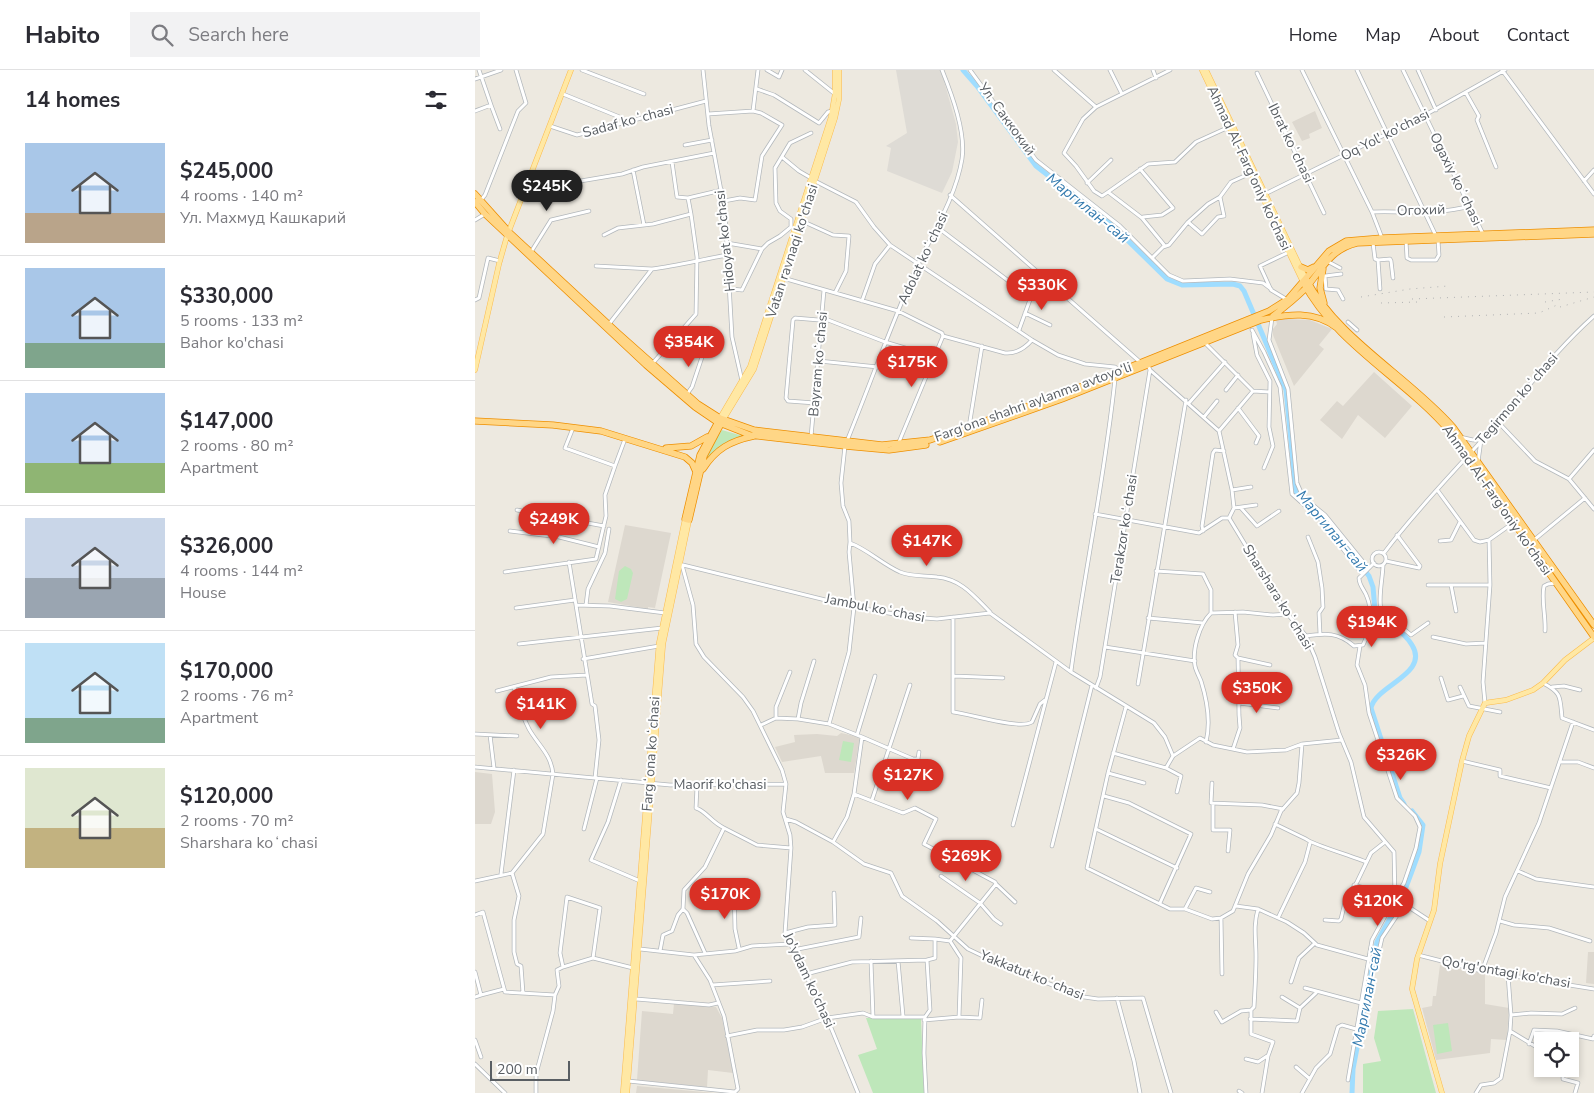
<!DOCTYPE html>
<meta charset="utf-8">
<style>
:root{--surface:#fff;--page:#f2f2f3;--text:#2b2b33;--muted:#7c7c81;--line:#e1e1e2;--accent:#d93025}
body{margin:0;font-family:"Nunito Sans",sans-serif;background:var(--page);color:var(--text);height:100vh;display:flex;flex-direction:column;font-size:19px;white-space:nowrap}
*{box-sizing:border-box;margin:0}
p{font-size:16px;color:var(--muted)}
.icon{flex:none;width:28px;height:28px;fill:none;stroke:currentColor;stroke-width:2;stroke-linecap:round;stroke-linejoin:round}
.map{position:relative;flex:1;overflow:hidden}
.panel{display:flex;flex-direction:column;background:var(--surface);width:475px}
.panel>*{flex:none}
.controls{position:absolute;left:1059px;top:962px;display:grid;gap:10px}
.controls a{display:grid;place-items:center;width:45px;height:45px;border-radius:0px;background:var(--surface);box-shadow:0 2px 8px #0003;font-size:25px}
.scale{position:absolute;left:15px;bottom:12px;width:80px;box-sizing:border-box;padding-left:5px;border:2px solid #595e63;border-top:0;font-size:14px;line-height:18px;white-space:nowrap;color:#595e63;-webkit-text-stroke:4px #fff;paint-order:stroke}
.price{position:absolute;translate:-50% -42px;padding:0 11px;border-radius:18px;background:var(--accent);color:#fff;font-size:16px;line-height:32px;filter:drop-shadow(0 1px 2px #0008)}
.price::after{content:'';position:absolute;left:50%;top:30px;width:15px;height:11px;margin-left:-8px;background:inherit;clip-path:polygon(0 0,100% 0,50% 100%)}
.price.active{background:#222;color:#fff}
ul{padding:0;list-style:none}
li{display:flex;align-items:center;gap:15px;height:125px;padding:0 25px}
li+li{border-top:1px solid var(--line)}
li span{display:grid;place-items:center;flex:none;width:140px;height:100px;border-radius:0px;color:#555}
li>.icon{margin-inline-start:auto}
span .icon{width:60px;height:60px;fill:#fffc;stroke-width:1}
li b{font-size:21px}
h2{display:flex;justify-content:space-between;align-items:center;height:60px;padding:0 25px;font-size:21px}
header{display:flex;align-items:center;gap:30px;box-sizing:border-box;height:70px;padding:0 25px;background:var(--surface);border-bottom:1px solid var(--line)}
header strong{font-size:24px}
nav{display:flex;gap:28px;margin-inline-start:auto;font-size:18px}
.search{width:350px;height:45px;background:var(--page);display:flex;align-items:center;gap:12px;box-sizing:border-box;padding:0 18px;border-radius:0px;color:var(--muted);font-size:19px}
main{display:flex;flex:1;min-height:0}
.map>svg:first-child{display:block}
.industrial{fill:#dedbd5}
.education{fill:#ddd8cf}
.green{fill:#bee7ba}
.lines{fill:none;stroke-linecap:round;stroke-linejoin:round}
.river{stroke:#9fddff;stroke-width:5}
.minor-casing{stroke:#b3b8bc;stroke-width:4.5}
.major-casing{stroke:#fbbb4c;stroke-width:5.5}
.highway-casing{stroke:#ee8f00;stroke-width:7}
.minor{stroke:#fff;stroke-width:3}
.major{stroke:#ffe8a4;stroke-width:4.5}
.highway{stroke:#ffd686;stroke-width:5.5}
.rail{stroke:#b2b3b4;stroke-width:1;stroke-dasharray:1 6;stroke-linecap:butt}
.labels{text-anchor:middle;dominant-baseline:central;stroke-width:4;stroke-linejoin:round;paint-order:stroke}
.street-label{font-size:14px;fill:#595e63;stroke:#fff}
.water-label{font-size:15px;font-style:italic;fill:#337aae;stroke:#fff}
</style>
<header>
<strong>Habito</strong>
<div class="search"><svg class="icon" aria-label="search" viewBox="0 0 24 24"><circle cx="10" cy="10" r="6"/><path d="M15 15l6 6"/></svg>Search here</div>
<nav><a>Home</a><a>Map</a><a>About</a><a>Contact</a></nav>
</header>
<main>
<section class="panel">
<h2>14 homes<svg class="icon" aria-label="filters" viewBox="0 0 24 24"><path d="M4 7h16M4 17h16"/><circle cx="9" cy="7" r="2"/><circle cx="15" cy="17" r="2"/></svg></h2>
<ul>
<li><span style="background:linear-gradient(#a9c7e8 70%,#b9a48a 0)"><svg class="icon" aria-label="home" viewBox="0 0 24 24"><path d="M3 11l9-7 9 7M6 9v11h12V9"/></svg></span><div><b>$245,000</b><p>4 rooms · 140 m²</p><p>Ул. Махмуд Кашкарий</p></div></li>
<li><span style="background:linear-gradient(#a9c7e8 75%,#7fa58c 0)"><svg class="icon" aria-label="home" viewBox="0 0 24 24"><path d="M3 11l9-7 9 7M6 9v11h12V9"/></svg></span><div><b>$330,000</b><p>5 rooms · 133 m²</p><p>Bahor ko'chasi</p></div></li>
<li><span style="background:linear-gradient(#a9c7e8 70%,#8fb573 0)"><svg class="icon" aria-label="home" viewBox="0 0 24 24"><path d="M3 11l9-7 9 7M6 9v11h12V9"/></svg></span><div><b>$147,000</b><p>2 rooms · 80 m²</p><p>Apartment</p></div></li>
<li><span style="background:linear-gradient(#c9d6e8 60%,#9aa5b1 0)"><svg class="icon" aria-label="home" viewBox="0 0 24 24"><path d="M3 11l9-7 9 7M6 9v11h12V9"/></svg></span><div><b>$326,000</b><p>4 rooms · 144 m²</p><p>House</p></div></li>
<li><span style="background:linear-gradient(#bfe0f5 75%,#7fa58c 0)"><svg class="icon" aria-label="home" viewBox="0 0 24 24"><path d="M3 11l9-7 9 7M6 9v11h12V9"/></svg></span><div><b>$170,000</b><p>2 rooms · 76 m²</p><p>Apartment</p></div></li>
<li><span style="background:linear-gradient(#dfe7d0 60%,#c2b280 0)"><svg class="icon" aria-label="home" viewBox="0 0 24 24"><path d="M3 11l9-7 9 7M6 9v11h12V9"/></svg></span><div><b>$120,000</b><p>2 rooms · 70 m²</p><p>Sharshara koʻchasi</p></div></li>
</ul>
</section>
<div class="map">
<svg width="1119" height="1023" viewBox="0 0 1119 1023">
<rect width="100%" height="100%" fill="#ede9e0"/>
<path class="industrial" d="M421,0h45l15,54 2,18 -6,30 -10,21 -55,-22 4,-23 -5,-2 21,-13z"/>
<path class="education" d="M840,41l7,17 -13,6 1,4 -8,3 -10,-19z
M811,249l24,1 22,9 -13,16 5,4 -30,37 -21,-51v-6l4,-5 -1,-4z
M899,302l38,34 -27,32 -27,-23 -16,24 -22,-19 17,-19 6,5z
M150,455l46,8 -16,75 -7,-1v2l-40,-7z
M366,663l19,4 -6,36h-29l-4,-17 -39,6 -7,-15 20,-5 -1,-7 23,-1 20,2z
M0,702l17,2 3,38 -4,12h-16z
M1113,882h6v32l-8,-1z
M965,895l45,9v30l24,4 -2,32 -16,-1 -1,14 -54,7 -14,-52 10,-2 1,-10h3z
M199,933l42,4 6,11 11,55 -25,-3 -1,17 -70,-7 5,-69 31,3z
M162,1016l78,7h-79z"/>
<path class="green" d="M247,360l21,6 -21,9 -17,15 7,-14z
M150,496l6,3 2,4 -6,26 -6,3 -6,-3 4,-28z
M368,671l11,2 -3,19 -12,-2z
M938,939l23,84h-73v-29l18,-3 -7,-23 4,-27z
M391,948h55l3,75h-51l-15,-38 19,-6z
M973,953l4,28 -15,3 -4,-29z"/>
<g class="lines">
<path class="river" d="M488,0l14,16 59,80 76,59 55,54 15,6 51,-1 7,2 4,5 42,99 10,102 6,8 19,16 48,60 4,11 2,23c11,12 29,21 37,35 18,29 -36,40 -41,63l29,90 4,6
M877,1023l1,-24 24,-127 26,-47 9,-24 7,-19 4,-27 -11,-14"/>
<defs>
<path id="minor" d="M107,0l62,24
M228,0l6,56 16,86 7,125 10,44
M292,0l12,7 3,-7
M330,0l30,24
M495,0l66,90 84,66 49,49 14,6 47,-2 33,4 8,6
M579,0l42,37
M635,0l12,24
M678,0l3,8
M827,0l70,142 10,26
M882,0l79,166
M928,0l80,164
M943,0l18,40
M1027,0l92,124
M782,3l67,140
M0,9l26,-9
M282,19l17,6 45,28 9,-11 4,-1
M991,23l13,23 -2,4 19,47
M88,24l59,24 2,5
M16,35l9,24
M0,41l16,-6 -12,-35
M278,41l5,-41
M233,44l45,-3 8,2 21,12 -20,31 -7,44 -15,-2 -16,3
M75,56l27,9 129,-34
M210,75l27,-5
M307,87l17,14 12,7
M197,92l5,35 11,1
M665,99l33,39 -11,7 -19,2
M158,100l11,55
M55,107l21,9 71,-12 21,-7 71,-14
M340,111l41,21 18,25 16,18 142,95 26,15 27,9 30,3 5,4
M1109,111l10,-11
M612,113l24,-23
M633,122l40,-28 27,-2 21,-20 33,-15
M790,124l160,-79 80,-45
M475,125l190,167
M5,131l5,-6 33,-84 8,-8 -10,-33
M897,142c29,-1 69,3 97,-6
M0,150l10,-6
M327,151l31,14 16,1 -3,35 -11,22
M713,152l14,12 16,-17 6,-1 -4,-19
M316,157v-8l-11,-8 -4,-8 -1,-35 15,-25 21,-10
M462,157l94,71
M129,165l14,-7 35,-4 38,-10 -3,-16 34,-8
M931,171l1,17 4,2h25l3,-5 -1,-15
M252,173l35,6
M898,173l2,16 3,1 2,29
M690,176l-23,-28 -34,-26 -6,4 -8,-5 -18,-25 -12,-13 19,-34 13,-12 74,-37
M56,182l20,-32 38,-9
M677,188l11,-11 6,-2 19,-23 20,-18 12,-7 11,-15 20,-9
M903,190l12,-1 1,2 2,17
M852,191l13,7
M121,196l56,3
M308,208l115,33 44,22 1,3 62,17c11,1 20,-5 27,-13
M256,219l11,1 20,-41 6,-6 12,-7 11,-9
M851,219l-1,-13 16,-2
M851,219l12,1 5,9
M811,229l-15,-9 -11,-24 29,-14
M0,230l4,-2 9,-40 12,3
M387,231l13,-37 15,-19
M550,243l25,12
M797,248l-3,22 19,49 9,94 6,14 22,18 43,53
M873,252l9,8
M134,254l43,-55c26,-3 51,-10 76,-14
M544,260l21,-58
M777,260l12,22 16,35 12,107 29,26 41,54
M778,264l4,21 13,26 -1,46 4,19 -9,22
M730,273l48,48 -34,40
M344,291l59,6
M177,294l44,-50 1,-57 -6,-43
M673,295l2,5 69,61 13,59 2,18 -5,10 57,94 20,24 9,21 24,76 12,29 13,55 30,35 1,46 -23,42 -24,140
M751,320l12,-15
M778,321l16,1
M212,324l5,-7 13,-39
M340,333l-27,-2 -2,-3 7,-78 2,-2 24,2 4,-2 62,24 50,15
M714,333l36,-41
M763,338l21,28 -3,7
M729,347l13,-16
M1023,352l37,39 34,18 25,30
M494,357l13,-81
M98,358l-8,20 50,18 10,-27
M336,367l13,-147
M985,367l13,3h8l-3,22
M372,371c24,-59 45,-119 71,-177 16,-33 38,-68 44,-105 4,-27 -10,-64 -20,-89
M424,372l44,-106
M370,376l-4,37 2,23 6,15 1,21 -1,10 5,55 -5,45 -20,72 28,11
M1094,409l25,-29
M757,420l19,-3
M963,421l36,49 6,2 9,-2
M759,438l22,-3
M766,438l16,18 22,-15
M42,440l87,16
M620,444l104,19 23,-15h7
M35,461l49,6 40,10
M728,461l-1,-5 11,-73 2,-3 9,1
M833,467l10,25 4,26 1,19 -4,6 1,21
M1059,470l51,-42
M965,471l11,-1 9,-18
M375,473c17,6 32,21 50,29 13,5 24,3 37,5 24,2 37,19 53,35
M897 489a7 7 0 1 1 14 0a7 7 0 1 1-14 0Z
M909,483c35,-47 77,-88 115,-132 31,-36 60,-74 95,-105
M911,491l33,7 1,-2 -23,-31
M94,492l23,142 3,2 4,34 -4,38
M207,495l11,40 3,39 8,13 39,40 10,14 29,59 4,14 -3,28 7,23 1,13 -6,85 42,85 31,75
M208,495l171,42 57,10 26,2 53,-6 81,59 83,51 11,14 8,19
M908,495c0,11 -6,39 -1,46l29,24 17,-12
M681,501l47,3 8,16v23
M30,502l91,-13 10,-43 -1,-21 10,-29
M953,515h62
M976,515l5,26
M101,535l34,1 55,7
M111,535l2,-16 17,-36 4,-24
M41,538l59,-8
M478,547v95c18,2 67,18 79,10l8,-18 5,-4
M673,548l55,5
M1070,561c1,-15 -4,-31 -1,-45l4,-2 8,-1
M831,566c19,-3 32,-4 48,10l9,-1c7,-14 10,-33 4,-48 -2,-7 -8,-11 -8,-19l15,-15
M958,567l33,7 20,-1
M44,574l143,-16
M885,576l-3,19 8,20 4,28 28,85 18,18 5,11 -4,21 -12,35 -9,15
M630,577l90,14
M763,588l32,7
M108,589l76,-13
M339,591l-13,42 -3,16 31,5
M596,601c13,-97 34,-194 44,-292
M479,606l49,2
M966,608l7,22 15,-4
M1068,613c19,10 17,14 19,35l32,12
M663,614l48,-284
M985,617l9,19 31,6
M1077,617l12,-1 16,4
M621,618l4,-11 50,-307
M22,621l54,-14 36,-2
M764,633l39,5
M1010,633l-2,-21 7,-97 -1,-45 24,-17
M651,637l-18,66 -21,95 83,41h15l27,10 9,-1 12,-7 15,-37 23,-39 10,-24 16,-18 2,-10 3,-39
M301,648v-11l14,-35
M286,655l15,-7 22,1
M0,664l42,2
M15,665l4,33
M387,667l-5,-2 18,-59
M731,672c5,-20 1,-42 -5,-61 -2,-5 -5,-10 -6,-15 -3,-16 4,-41 16,-53l32,-1 30,3 15,-1
M758,679l7,-21 -1,-13 -1,-57 -3,-3 3,-10 -3,-33
M444,682l-1,7h-5l-51,-22 -8,57 49,19 12,-5 21,11 -12,25 71,38 1,2 -46,57 11,17 -2,59
M638,683l53,15 7,-12 27,-18 13,7 34,7 39,-2 16,-6 40,-4
M987,691l38,9v6l51,12
M1085,692h18l16,6
M0,697l195,18 116,-1
M691,698l15,8 -4,16
M633,703l36,10
M146,710l-13,42 -17,38 49,21
M737,713l-1,20 51,2 21,4
M222,716l-1,22c10,3 15,14 28,20
M629,726l25,7 62,31 -31,69
M397,730l38,-115
M738,734v26h17l-2,21
M311,749l10,3 37,20 31,22 27,9 11,23 35,25 31,28 42,20 74,28 14,2 45,-1 28,95
M800,754l31,15c5,5 49,18 60,23
M538,755l43,-163
M109,759l13,-51
M621,759l81,39
M358,772l14,-25 7,-23
M577,776l40,-161
M1043,801l18,8 58,8
M37,803l7,23 -5,24v32l3,12 4,2 2,27
M26,804l13,-104
M466,806l39,27 14,16 7,5
M0,811l37,-8 31,-39 10,-60c-2,-20 -15,-29 -24,-45 -7,-13 -11,-28 -15,-42
M521,814l19,18
M879,815l40,12
M259,817l1,42 4,19
M920,828l35,23
M761,836l22,3 29,13 17,11 13,12 51,14
M710,839l11,-21 14,4
M783,839c-5,18 -2,29 -2,47 0,17 -1,34 -2,51l-3,3v24l22,8 -5,14 -6,37
M0,845l8,-3 22,80 50,3 4,-9 -2,-16 6,-3
M746,848l1,56
M803,848l27,-56 5,-19
M850,850l14,1 2,-2 5,-21 11,-16 14,-29 14,-11
M1025,851l14,4 35,3 41,13
M310,863l23,-6 27,-2 -1,-32
M436,868l24,1
M165,879l54,6 41,-4 17,-5 38,-2
M318,880l66,-13 2,-19
M185,881l3,-16 9,-4 6,-16 5,-6
M230,883l-18,-40 -4,-4 1,-19 21,-23 19,-39 33,17 34,3
M943,885l59,15 117,19
M118,888l7,-50 -33,-11 -7,56 3,14 30,-9 40,10
M902,890l5,-22 22,-33
M396,891l2,56
M423,891l5,55
M1007,901l14,-38 9,-36 34,-74 34,-101
M0,902l6,23 23,-6
M331,904l46,-12 75,-2
M816,912l8,-24 15,-14
M237,915l58,-4
M830,918l56,15
M0,927l6,-2
M807,927l18,11
M642,928l17,63 6,32
M161,929l73,6 9,-2
M741,942l6,10 19,-11 10,-1
M1036,945l20,-2 31,1 13,-6
M450,947l5,-7 -3,-50 8,-2v-19l15,2
M775,949l47,2 3,-13 16,-15
M449,950l35,-3 21,1 2,-18
M1035,961l33,20
M252,966l30,-6h27l18,-3 25,-9 36,-5 10,4h52l-1,36 2,40
M0,970l6,17
M1054,974l5,-14 23,1 36,8 1,-3
M771,989l12,3 9,-6
M0,994l30,29
M821,997l14,12
M1088,999v10l15,4 -3,10
M153,1011l107,11 3,-3 -14,-73 -14,-36 -16,-25
M764,1021l3,2
M61,1023v-19l17,-63 2,-16
M827,1023l14,-25 14,-14 8,-27 4,-2 14,4
M1001,1023l5,-8 13,-2 7,-5 9,-47 1,-16 -3,-40"/>
<path id="major" d="M727,0l101,212
M731,0l100,209
M0,300l24,-106 8,-28 64,-166
M245,348l30,-51 81,-250 4,-23v-24
M248,350l31,-51 81,-251 4,-19v-29
M148,1023l36,-450 26,-124
M152,1023l36,-449 26,-124
M967,1023l-30,-104 5,-30 17,-49 6,-46 22,-103 7,-25 16,-33 21,-3 27,-10 10,-7 22,-23 29,-22"/>
<path id="highway" d="M0,124l34,38 109,101 80,71 22,14 34,12 128,15 48,-5 130,-45 209,-84 19,-12 41,-48 17,-10 36,-3 212,-8
M0,132l10,12 161,151 49,42 22,15 33,13 95,11 44,4 37,-5
M826,197l7,3 6,-3
M848,199l-3,19 4,15
M831,209c32,60 102,97 147,148l141,198
M828,212c33,63 102,97 147,150l144,205
M798,246c12,-9 23,-18 33,-28 16,-19 25,-39 51,-45l237,-9
M244,350l-19,35 -15,64 4,1 15,-64 18,-34
M0,351l78,4 48,6 84,26 7,6 4,9
M465,372l122,-43 199,-79c27,-6 53,-10 76,8
M191,378l25,-2 16,-9
M228,399c13,-20 27,-28 51,-33"/>
</defs>
<use href="#minor" class="minor-casing"/>
<use href="#major" class="major-casing"/>
<use href="#highway" class="highway-casing"/>
<use href="#minor" class="minor"/>
<use href="#major" class="major"/>
<use href="#highway" class="highway"/>
<path class="rail" d="M886,227l49,-8 38,-3
M937,229l182,-7
M1070,232l18,-3
M906,233l37,-1
M1085,237l34,-10
M969,247l95,-4 18,-8"/>
</g>
<g class="labels">
<g class="street-label">
<text transform="translate(532 49) rotate(54)">Ул. Саккокий</text>
<text transform="translate(153 51) rotate(-15)">Sadaf koʻchasi</text>
<text transform="translate(910 65) rotate(-27)">Oq Yol' ko'chasi</text>
<text transform="translate(816 73) rotate(64)">Ibrat koʻchasi</text>
<text transform="translate(774 98) rotate(65)">Ahmad Al-Farg'oniy ko'chasi</text>
<text transform="translate(981 109) rotate(64)">Ogaxiy koʻchasi</text>
<text transform="translate(946 140) rotate(-2)">Огохий</text>
<text transform="translate(250 171) rotate(-96)">Hidoyat ko'chasi</text>
<text transform="translate(317 181) rotate(-72)">Vatan ravnaqi ko'chasi</text>
<text transform="translate(448 188) rotate(-65)">Adolat koʻchasi</text>
<text transform="translate(343 294) rotate(-85)">Bayram koʻchasi</text>
<text transform="translate(1042 329) rotate(-49)">Tegirmon koʻchasi</text>
<text transform="translate(558 332) rotate(-20)">Farg‘ona shahri aylanma avtoyo‘li</text>
<text transform="translate(1022 430) rotate(55)">Ahmad Al-Farg'oniy ko'chasi</text>
<text transform="translate(649 459) rotate(-81)">Terakzor koʻchasi</text>
<text transform="translate(803 527) rotate(58)">Sharshara koʻchasi</text>
<text transform="translate(400 538) rotate(11)">Jambul koʻchasi</text>
<text transform="translate(176 684) rotate(-86)">Fargʻona koʻchasi</text>
<text x="245" y="714">Maorif ko'chasi</text>
<text transform="translate(1031 902) rotate(10)">Qo'rg'ontagi ko'chasi</text>
<text transform="translate(557 905) rotate(22)">Yakkatut koʻchasi</text>
<text transform="translate(334 910) rotate(65)">Jo'ydam ko'chasi</text>
</g>
<g class="water-label">
<text transform="translate(613 138) rotate(39)">Маргилан-сай</text>
<text transform="translate(857 461) rotate(50)">Маргилан-сай</text>
<text transform="translate(892 927) rotate(-79)">Маргилан-сай</text>
</g>
</g>
</svg>
<div class="controls">
<a><svg class="icon" aria-label="locate" viewBox="0 0 24 24"><circle cx="12" cy="12" r="6"/><path d="M12 2v4M12 18v4M2 12h4M18 12h4"/></svg></a>
</div>
<div class="scale">200 m</div>
<b class="price active" style="left:72px;top:142px">$245K</b>
<b class="price" style="left:567px;top:241px">$330K</b>
<b class="price" style="left:214px;top:298px">$354K</b>
<b class="price" style="left:437px;top:318px">$175K</b>
<b class="price" style="left:79px;top:475px">$249K</b>
<b class="price" style="left:452px;top:497px">$147K</b>
<b class="price" style="left:897px;top:578px">$194K</b>
<b class="price" style="left:782px;top:644px">$350K</b>
<b class="price" style="left:66px;top:660px">$141K</b>
<b class="price" style="left:926px;top:711px">$326K</b>
<b class="price" style="left:433px;top:731px">$127K</b>
<b class="price" style="left:491px;top:812px">$269K</b>
<b class="price" style="left:250px;top:850px">$170K</b>
<b class="price" style="left:903px;top:857px">$120K</b>
</div>
</main>
